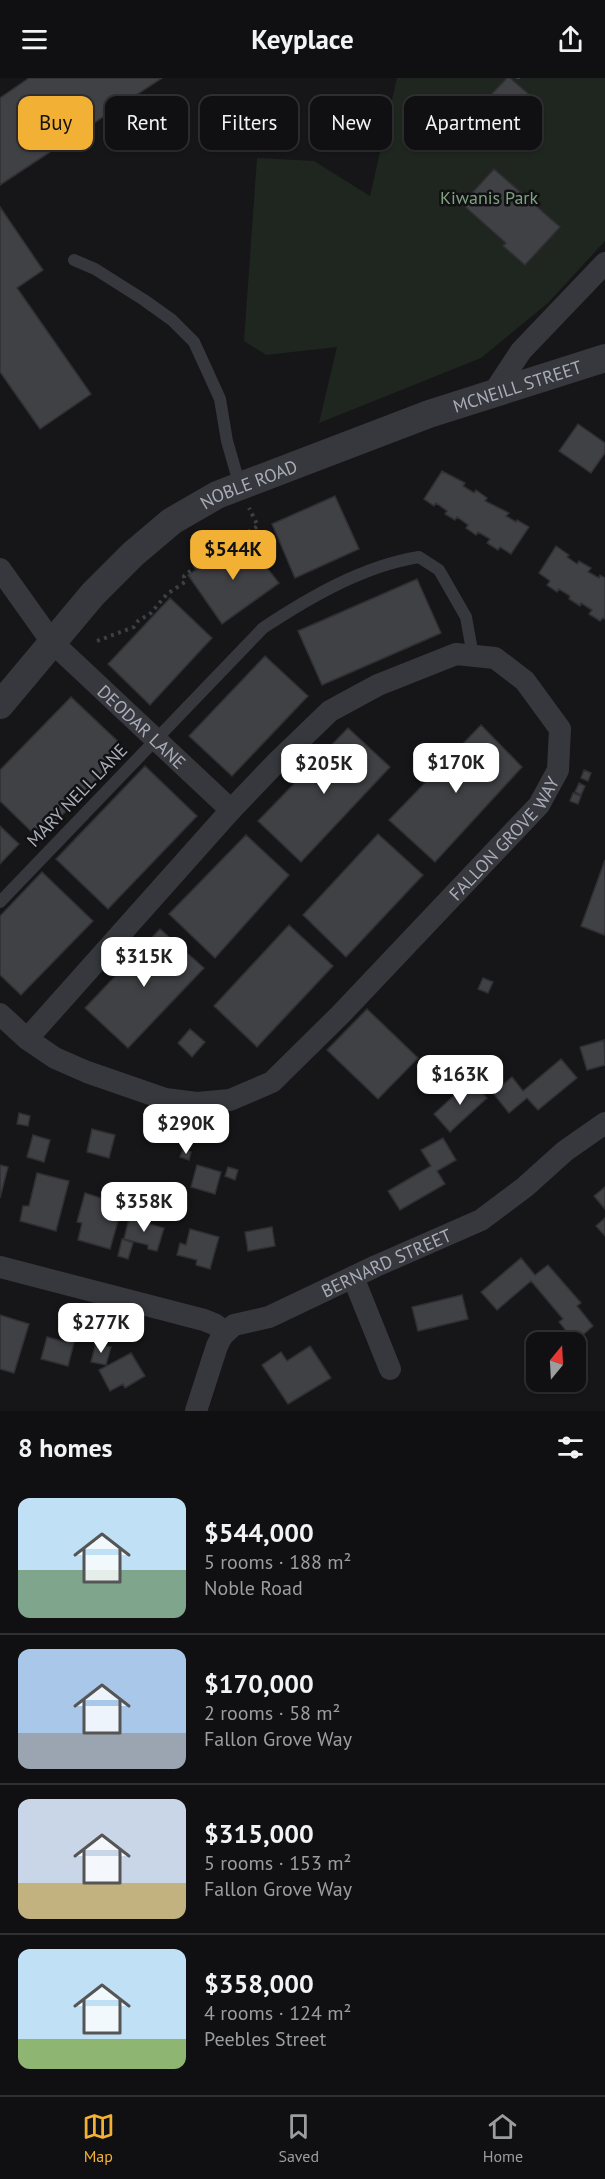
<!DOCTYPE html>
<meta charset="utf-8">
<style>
:root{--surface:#101012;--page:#1e1e20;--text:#f1f3f6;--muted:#9c9d9f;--line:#303032;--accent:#f2b134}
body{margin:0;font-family:"PT Sans",sans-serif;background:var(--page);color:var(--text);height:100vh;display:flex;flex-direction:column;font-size:22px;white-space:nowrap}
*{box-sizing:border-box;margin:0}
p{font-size:20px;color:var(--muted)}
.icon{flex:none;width:33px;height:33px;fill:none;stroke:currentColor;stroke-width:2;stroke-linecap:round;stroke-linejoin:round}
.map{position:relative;height:1333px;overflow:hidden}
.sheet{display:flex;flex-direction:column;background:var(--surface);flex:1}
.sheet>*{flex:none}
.banner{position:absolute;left:18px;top:18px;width:570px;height:54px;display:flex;gap:12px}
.needle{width:39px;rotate:18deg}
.controls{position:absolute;left:526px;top:1254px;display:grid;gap:12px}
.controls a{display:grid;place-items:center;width:60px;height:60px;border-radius:12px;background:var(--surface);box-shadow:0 2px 4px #0004,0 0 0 2px var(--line);font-size:30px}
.price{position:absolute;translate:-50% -51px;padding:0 14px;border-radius:12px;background:#fff;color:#222;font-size:20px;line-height:39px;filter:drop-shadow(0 2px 3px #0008)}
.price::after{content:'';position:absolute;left:50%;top:36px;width:18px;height:14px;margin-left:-9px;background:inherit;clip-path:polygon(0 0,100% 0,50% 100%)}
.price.current{background:var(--accent);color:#111}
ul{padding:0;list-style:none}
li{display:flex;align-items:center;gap:18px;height:150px;padding:0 18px}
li+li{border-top:2px solid var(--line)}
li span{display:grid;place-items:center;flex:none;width:168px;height:120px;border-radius:12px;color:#555}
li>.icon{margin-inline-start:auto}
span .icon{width:72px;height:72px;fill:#fffc;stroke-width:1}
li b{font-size:26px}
h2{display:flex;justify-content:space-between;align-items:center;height:72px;padding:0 18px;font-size:26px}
.pill{padding:0 21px;border-radius:12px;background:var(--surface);box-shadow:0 2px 4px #0004,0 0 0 2px var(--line);font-size:21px;line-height:54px}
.pill.current{background:var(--accent);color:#111}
header{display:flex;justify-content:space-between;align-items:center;height:78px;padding:0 18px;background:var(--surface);font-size:27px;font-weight:700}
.tab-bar{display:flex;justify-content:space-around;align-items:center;height:84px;border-top:2px solid var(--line);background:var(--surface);font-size:16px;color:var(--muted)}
.tab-bar a{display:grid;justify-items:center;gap:3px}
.tab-bar .current{color:var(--accent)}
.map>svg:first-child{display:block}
.green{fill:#1e261f}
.building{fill:#404145;stroke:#303034;stroke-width:1.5}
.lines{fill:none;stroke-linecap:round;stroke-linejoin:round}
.path{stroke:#3d3f44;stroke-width:4;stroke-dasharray:3 4.5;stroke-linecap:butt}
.service{stroke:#37383d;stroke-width:12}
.minor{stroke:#37383d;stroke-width:22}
.tertiary{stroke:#37383d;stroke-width:28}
.labels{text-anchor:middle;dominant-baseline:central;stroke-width:5;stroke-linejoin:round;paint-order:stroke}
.park-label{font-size:18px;fill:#7fa381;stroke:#111113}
.street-label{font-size:18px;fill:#a8adb8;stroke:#111113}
</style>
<header><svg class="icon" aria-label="menu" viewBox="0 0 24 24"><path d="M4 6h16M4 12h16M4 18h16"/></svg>Keyplace<svg class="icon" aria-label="share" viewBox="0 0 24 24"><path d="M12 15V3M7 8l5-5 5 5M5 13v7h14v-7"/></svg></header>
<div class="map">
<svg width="605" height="1333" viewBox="0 0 605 1333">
<rect width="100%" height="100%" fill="#161618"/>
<path class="green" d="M397,0h208v163l-57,62 -67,55 -162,65 18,-76 -71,8 -22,-14 13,-183 57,3 56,35z"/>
<path class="building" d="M29,0h133l-162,107v-87z
M507,0h3l29,25 -19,22 -32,-27z
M494,91l66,58 -35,38 -22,-19 3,-3 -44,-39z
M0,129l43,63 -26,18 74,106 -51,35 -40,-57z
M578,346l27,19v10l-14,20 -32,-22z
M442,393l23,12 -2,3 11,7 2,-3 11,8 -2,3 24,12 -3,3 10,6 1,-2 12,7 -18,27 -11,-7 -2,3 -11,-7 3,-4 -12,-7 -2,3 -10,-7 2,-3 -11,-8 -2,3 -10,-6 2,-3 -11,-8 -2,3 -10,-7z
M335,418l24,53 -64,29 -23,-54z
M244,461l35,44 -57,41 -34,-49z
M556,468l13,9 -2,2 10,7 2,-3 12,7 -3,4 11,6 1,-3 5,3v41l-2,-1 -3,3 -11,-7 3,-4 -11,-7 -1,3 -11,-7 1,-3 -11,-7 -2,3 -10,-7 3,-4 -11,-8z
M417,501l24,54 -119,52 -24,-54z
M170,520l42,40 -62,67 -42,-41z
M265,578l43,40 -76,80 -43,-40z
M71,619l55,52 -87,90 -39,-38v-31z
M481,647l41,42 -87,95 -46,-42z
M348,650l42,39 -89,95 -43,-41z
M145,688l52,50 -89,93 -52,-50z
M584,692l7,3 -3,8 -7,-3z
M579,705l6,3 -4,9 -6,-3z
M573,715l8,3 -3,8 -8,-3z
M0,748l19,18 -19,20z
M378,756l45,41 -77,82 -43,-42z
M246,757l43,40 -74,83 -46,-44z
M605,782v72l-1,3 -23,-9z
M42,794l51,49 -72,74 -21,-20v-59z
M289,847l44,41 -76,81 -43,-41z
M160,851l44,39 -76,80 -43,-40z
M483,900l10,4 -5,11 -10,-4z
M367,931l51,49 -40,41 -51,-49z
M190,951l15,13 -13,15 -14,-14z
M604,962l1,25 -18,5 -7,-23z
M561,981l16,19 -39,32 -11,-12 -18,15 -16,-20 19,-16 11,14z
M471,1002l16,18 -37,34 -16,-18z
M19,1035l11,3 -2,10 -11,-2z
M92,1051l23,6 -6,23 -22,-6z
M33,1057l17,5 -6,22 -17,-5z
M443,1060l13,22 -19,11 8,13 -45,26 -12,-19 43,-25 -10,-16z
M183,1071l8,3 -2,8 -9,-3z
M0,1087l8,2 -8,31z
M197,1087l24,7 -6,22 -24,-7z
M228,1089l10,3 -3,10 -10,-4z
M37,1095l32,8 -13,50 -36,-10 3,-15h6z
M605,1109v22l-11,-13z
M110,1111l16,4 -16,56 -32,-9 4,-17 -5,-1 8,-29 22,7z
M130,1136l11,2 -2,5 25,7 -7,23 -9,-2v-4l-24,-6z
M605,1140v18l-9,-10z
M272,1149l3,19 -27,5 -3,-19z
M190,1151l29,8 -9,32 -14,-4 1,-5 -20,-5 3,-12 6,2z
M122,1161l11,4 -5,16 -10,-3z
M521,1180l14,17 13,-10 33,38 -4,3 16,20 -18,16 -16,-20 4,-3 -32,-38 -34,29 -16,-18z
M462,1217l6,24 -50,12 -6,-24z
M0,1237l29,9 -15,49 -14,-4z
M47,1259l19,5 2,-5 7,2 -7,27 -27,-7z
M96,1265l15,4 -5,18 -15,-3z
M310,1268l21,32 -43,26 -26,-39 19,-13 6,9z
M131,1275l14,23 -20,12 -2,-4 -13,7 -11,-21z"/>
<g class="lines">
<path class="path" d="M518,0v1
M248,454l10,-6 -9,-18
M97,563l37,-14 4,-6 13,-8 16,-19 18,-12 -1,-6 55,-43 15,1 5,6 7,14"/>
<path class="service" d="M74,182l21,9 49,31 28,20 22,22 26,57 7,42 13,45
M0,824l263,-274c47,-31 100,-62 156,-71l20,13 27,47 7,39"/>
<g class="minor">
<path d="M494,314l27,-41 84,-88"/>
<path id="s1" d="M0,491l52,73 179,168"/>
<path id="s2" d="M0,936l27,25 28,19 32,14 78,27 32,4 33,-3 42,-18 68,-67 199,-210 19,-35 2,-41 -35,-48 -30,-23 -39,-4 -78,31 -48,26 -55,53 -44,46 -204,229"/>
<path d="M0,1189l204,53 10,4 12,8"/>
<path d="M353,1199l37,92"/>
<path id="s3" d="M196,1333l21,-65 5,-10 12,-11 35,-8 107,-51 105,-46 44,-33 40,-36 40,-28"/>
</g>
<path class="tertiary" id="s4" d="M0,627l93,-111 40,-40 39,-33 45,-26 212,-81 176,-56"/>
</g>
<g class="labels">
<g class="park-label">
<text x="489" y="119">Kiwanis Park</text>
</g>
<g class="street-label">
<text stroke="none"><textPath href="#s4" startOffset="624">MCNEILL STREET</textPath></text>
<text stroke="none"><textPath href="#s4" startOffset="338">NOBLE ROAD</textPath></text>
<text stroke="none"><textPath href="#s1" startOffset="213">DEODAR LANE</textPath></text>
<text transform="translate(77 717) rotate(-46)">MARY NELL LANE</text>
<text stroke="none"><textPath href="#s2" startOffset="636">FALLON GROVE WAY</textPath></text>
<text stroke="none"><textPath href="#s3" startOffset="261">BERNARD STREET</textPath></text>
</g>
</g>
</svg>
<div class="controls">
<a><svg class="needle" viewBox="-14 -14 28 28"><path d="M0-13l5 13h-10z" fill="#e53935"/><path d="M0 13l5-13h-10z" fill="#9c9d9f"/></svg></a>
</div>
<b class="price current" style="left:233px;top:503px">$544K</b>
<b class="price" style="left:456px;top:716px">$170K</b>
<b class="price" style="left:324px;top:717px">$205K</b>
<b class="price" style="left:144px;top:910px">$315K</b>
<b class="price" style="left:460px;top:1028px">$163K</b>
<b class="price" style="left:186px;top:1077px">$290K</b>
<b class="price" style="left:144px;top:1155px">$358K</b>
<b class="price" style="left:101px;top:1276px">$277K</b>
<div class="banner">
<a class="pill current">Buy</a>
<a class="pill">Rent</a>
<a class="pill">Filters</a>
<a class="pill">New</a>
<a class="pill">Apartment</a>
</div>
</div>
<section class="sheet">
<h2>8 homes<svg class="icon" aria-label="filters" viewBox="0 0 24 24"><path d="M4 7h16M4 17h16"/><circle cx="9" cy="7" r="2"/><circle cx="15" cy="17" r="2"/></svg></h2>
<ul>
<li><span style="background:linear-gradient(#bfe0f5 60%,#7fa58c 0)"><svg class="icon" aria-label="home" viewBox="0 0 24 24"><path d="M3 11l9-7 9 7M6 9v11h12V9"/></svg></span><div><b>$544,000</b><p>5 rooms · 188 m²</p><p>Noble Road</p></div></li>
<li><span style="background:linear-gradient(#a9c7e8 70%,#9aa5b1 0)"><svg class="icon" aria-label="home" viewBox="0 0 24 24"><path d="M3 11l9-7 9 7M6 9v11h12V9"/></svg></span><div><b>$170,000</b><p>2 rooms · 58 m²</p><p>Fallon Grove Way</p></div></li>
<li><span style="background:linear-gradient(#c9d6e8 70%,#c2b280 0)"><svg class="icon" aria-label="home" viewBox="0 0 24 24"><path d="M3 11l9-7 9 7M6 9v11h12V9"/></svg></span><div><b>$315,000</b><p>5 rooms · 153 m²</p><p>Fallon Grove Way</p></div></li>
<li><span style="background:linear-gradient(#bfe0f5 75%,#8fb573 0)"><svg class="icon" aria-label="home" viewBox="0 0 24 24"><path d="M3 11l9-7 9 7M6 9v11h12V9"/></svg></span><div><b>$358,000</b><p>4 rooms · 124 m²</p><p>Peebles Street</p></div></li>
</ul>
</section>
<nav class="tab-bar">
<a class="current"><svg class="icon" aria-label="map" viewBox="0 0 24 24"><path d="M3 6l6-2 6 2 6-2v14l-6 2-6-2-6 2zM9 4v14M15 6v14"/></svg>Map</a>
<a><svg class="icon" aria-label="saved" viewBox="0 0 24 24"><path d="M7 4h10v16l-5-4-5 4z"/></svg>Saved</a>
<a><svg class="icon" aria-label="home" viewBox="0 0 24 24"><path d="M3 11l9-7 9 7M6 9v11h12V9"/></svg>Home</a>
</nav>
